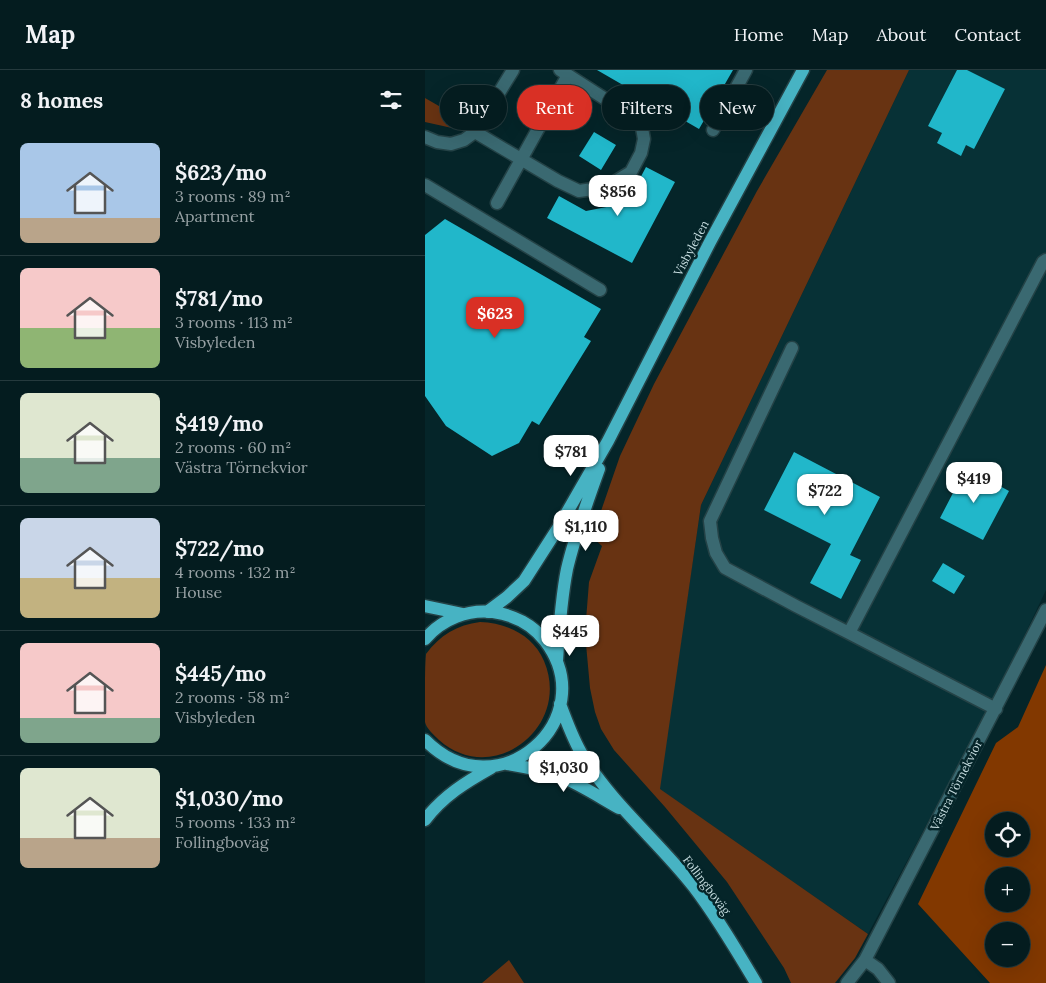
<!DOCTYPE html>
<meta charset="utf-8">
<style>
:root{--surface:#041c1f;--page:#0d2528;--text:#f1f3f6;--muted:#97a1a4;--line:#253a3d;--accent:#d93025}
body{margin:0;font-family:Lora,serif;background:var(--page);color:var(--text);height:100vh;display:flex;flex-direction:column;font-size:19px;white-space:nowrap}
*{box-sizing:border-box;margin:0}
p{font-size:16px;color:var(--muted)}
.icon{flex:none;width:28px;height:28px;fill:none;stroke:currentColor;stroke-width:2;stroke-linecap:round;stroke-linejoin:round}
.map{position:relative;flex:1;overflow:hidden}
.panel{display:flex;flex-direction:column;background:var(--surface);width:425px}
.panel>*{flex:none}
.banner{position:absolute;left:15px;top:15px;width:475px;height:45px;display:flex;gap:10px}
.controls{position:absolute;left:560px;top:742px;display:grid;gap:10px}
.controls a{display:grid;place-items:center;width:45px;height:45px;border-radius:50%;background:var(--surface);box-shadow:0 5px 20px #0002,0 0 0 1px var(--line);font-size:25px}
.price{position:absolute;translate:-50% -42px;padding:0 11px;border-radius:10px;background:#fff;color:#222;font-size:16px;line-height:32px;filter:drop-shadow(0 1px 2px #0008)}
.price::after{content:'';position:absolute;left:50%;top:30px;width:15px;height:11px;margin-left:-8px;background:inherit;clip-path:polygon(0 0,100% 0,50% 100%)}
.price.on{background:var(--accent);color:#fff}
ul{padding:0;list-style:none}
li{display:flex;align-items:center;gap:15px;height:125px;padding:0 20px}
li+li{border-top:1px solid var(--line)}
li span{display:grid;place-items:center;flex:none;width:140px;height:100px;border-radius:8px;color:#555}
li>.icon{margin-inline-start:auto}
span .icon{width:60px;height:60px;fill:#fffc;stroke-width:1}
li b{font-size:21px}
h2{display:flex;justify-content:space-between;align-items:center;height:60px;padding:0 20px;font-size:21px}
.tag{padding:0 18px;border-radius:22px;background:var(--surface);box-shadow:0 5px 20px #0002,0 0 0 1px var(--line);font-size:18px;line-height:45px}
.tag.on{background:var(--accent);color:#fff}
header{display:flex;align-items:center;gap:30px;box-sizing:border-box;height:70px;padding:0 25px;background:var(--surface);border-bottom:1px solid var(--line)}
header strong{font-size:24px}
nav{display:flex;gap:28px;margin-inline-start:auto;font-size:18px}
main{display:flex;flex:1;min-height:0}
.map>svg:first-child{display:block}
.built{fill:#073136}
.green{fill:#683312}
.forest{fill:#823800;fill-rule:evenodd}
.building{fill:#21b7ca}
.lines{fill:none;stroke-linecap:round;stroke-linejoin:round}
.minor-casing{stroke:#244246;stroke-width:15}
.major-casing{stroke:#244246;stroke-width:15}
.minor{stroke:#3a6971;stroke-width:12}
.major{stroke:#47b3c3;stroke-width:12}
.labels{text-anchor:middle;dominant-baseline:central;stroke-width:5;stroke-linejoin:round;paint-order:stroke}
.street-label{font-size:12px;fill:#c5dbde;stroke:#052529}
</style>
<header>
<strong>Map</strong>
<nav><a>Home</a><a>Map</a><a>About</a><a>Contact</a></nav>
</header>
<main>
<section class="panel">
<h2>8 homes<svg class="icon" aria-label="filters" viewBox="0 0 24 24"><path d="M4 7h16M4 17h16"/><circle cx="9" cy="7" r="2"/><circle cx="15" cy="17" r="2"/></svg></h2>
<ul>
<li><span style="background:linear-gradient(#a9c7e8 75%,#b9a48a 0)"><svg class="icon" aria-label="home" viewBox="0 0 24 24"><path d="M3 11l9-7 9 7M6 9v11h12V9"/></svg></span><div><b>$623/mo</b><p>3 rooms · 89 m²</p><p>Apartment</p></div></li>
<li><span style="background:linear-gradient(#f6c9c9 60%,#8fb573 0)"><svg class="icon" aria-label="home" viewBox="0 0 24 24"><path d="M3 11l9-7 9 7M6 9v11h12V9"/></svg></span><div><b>$781/mo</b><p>3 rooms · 113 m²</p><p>Visbyleden</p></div></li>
<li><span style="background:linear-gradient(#dfe7d0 65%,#7fa58c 0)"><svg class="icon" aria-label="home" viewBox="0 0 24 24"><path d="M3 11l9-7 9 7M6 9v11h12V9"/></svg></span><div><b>$419/mo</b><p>2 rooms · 60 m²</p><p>Västra Törnekvior</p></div></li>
<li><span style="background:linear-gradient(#c9d6e8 60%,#c2b280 0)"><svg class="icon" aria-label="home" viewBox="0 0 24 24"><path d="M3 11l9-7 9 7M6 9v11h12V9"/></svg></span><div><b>$722/mo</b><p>4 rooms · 132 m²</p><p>House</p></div></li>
<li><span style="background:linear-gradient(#f6c9c9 75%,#7fa58c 0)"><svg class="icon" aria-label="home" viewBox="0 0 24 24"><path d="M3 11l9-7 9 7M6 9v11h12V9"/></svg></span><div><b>$445/mo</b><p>2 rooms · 58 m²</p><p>Visbyleden</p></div></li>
<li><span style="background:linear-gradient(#dfe7d0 70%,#b9a48a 0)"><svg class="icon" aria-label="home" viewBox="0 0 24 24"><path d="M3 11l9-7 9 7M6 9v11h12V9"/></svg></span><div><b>$1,030/mo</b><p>5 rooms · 133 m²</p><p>Follingboväg</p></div></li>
</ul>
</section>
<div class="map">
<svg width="621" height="913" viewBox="0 0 621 913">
<rect width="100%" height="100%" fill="#052529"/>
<path class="built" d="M484,0h137v520l-47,99 -131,245 -209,-145 42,-284z"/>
<path class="green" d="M402,0h82l-208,435 -41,284 208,145 -13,24 -20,25h-44l-7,-15 -57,-86 -62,-75 -51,-57 -13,-21 -6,-17 -5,-24 -5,-55 4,-51 13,-36 -10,-9 28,-81 34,-72 103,-193z
M0,28l47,27 -4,4 -16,-1 -27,-6z
M55,552c27,1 53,13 64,39 28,66 -51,127 -105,79 -5,-5 -13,-12 -14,-18 0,-9 0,-21 0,-30 0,-12 0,-28 1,-38 14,-19 31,-29 54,-32z
M84,890l15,23h-42z"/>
<path class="forest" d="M621,595v318h-56l-72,-79 78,-161 22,-16zM569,751h27v28h-27zM569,806h27v28h-27zM569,861h27v28h-27z"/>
<path class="building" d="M172,0h136l-34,59z
M532,0h10l38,19 -31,60 -8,-4 -5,11 -24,-13 5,-10 -14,-7z
M169,62l22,13 -15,25 -22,-14z
M221,97l29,15 -43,81 -85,-45 12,-22 27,15 41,-8z
M20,149l156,90 -17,28 7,4 -52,84 -7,-4 -13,22 -27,13 -46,-30 -21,-30v-161z
M369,382l86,45 -30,58 11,5 -20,39 -31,-16 21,-39 -67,-34z
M541,398l43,23 -26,49 -43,-22z
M518,493l22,13 -11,18 -22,-13z"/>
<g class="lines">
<defs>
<path id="minor" d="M288,60l33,-60
M50,62l83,49 21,10 14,-2 20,-6 18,-11 10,-19 3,-14 -2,-11 -4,-8 -78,-50
M0,67l12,5 14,2 13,-4 11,-8 38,-62
M0,115l175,105
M72,133l71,-128
M367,278l-82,173 2,17 4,15 9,15 71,38 53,27
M571,639l-147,-76 194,-371 3,-2
M440,890l13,9 11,14
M422,913l18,-23 181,-350"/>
<path id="major" d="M0,536l38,8
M62,542l20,-15 17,-16 34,-53 50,-87 102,-199 93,-172
M0,569c17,-20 43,-30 68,-27 21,3 40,13 52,29 59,77 -47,173 -120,99
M132,591c2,-31 4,-62 10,-92 8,-34 20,-67 32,-100
M135,634c7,18 13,36 23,52 30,49 76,86 111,131 23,30 43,64 62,96
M82,694c19,3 39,7 57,14 19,8 37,20 55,30
M0,750c18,-24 41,-38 66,-52"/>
</defs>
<use href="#minor" class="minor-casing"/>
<use href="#major" class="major-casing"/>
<use href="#minor" class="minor"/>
<use href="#major" class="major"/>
</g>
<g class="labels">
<g class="street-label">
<text transform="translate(266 178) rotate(-62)">Visbyleden</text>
<text transform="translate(531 715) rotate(-63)">Västra Törnekvior</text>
<text transform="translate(282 815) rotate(53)">Follingboväg</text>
</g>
</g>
</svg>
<div class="controls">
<a><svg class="icon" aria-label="locate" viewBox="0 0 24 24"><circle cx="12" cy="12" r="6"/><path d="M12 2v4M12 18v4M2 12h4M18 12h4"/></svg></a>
<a>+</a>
<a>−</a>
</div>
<b class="price" style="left:193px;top:147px">$856</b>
<b class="price on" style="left:70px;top:269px">$623</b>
<b class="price" style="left:146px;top:407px">$781</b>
<b class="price" style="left:549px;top:434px">$419</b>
<b class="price" style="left:400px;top:446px">$722</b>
<b class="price" style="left:161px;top:482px">$1,110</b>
<b class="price" style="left:145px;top:587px">$445</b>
<b class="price" style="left:139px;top:723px">$1,030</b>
<div class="banner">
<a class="tag">Buy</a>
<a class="tag on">Rent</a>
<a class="tag">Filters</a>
<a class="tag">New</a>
</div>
</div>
</main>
